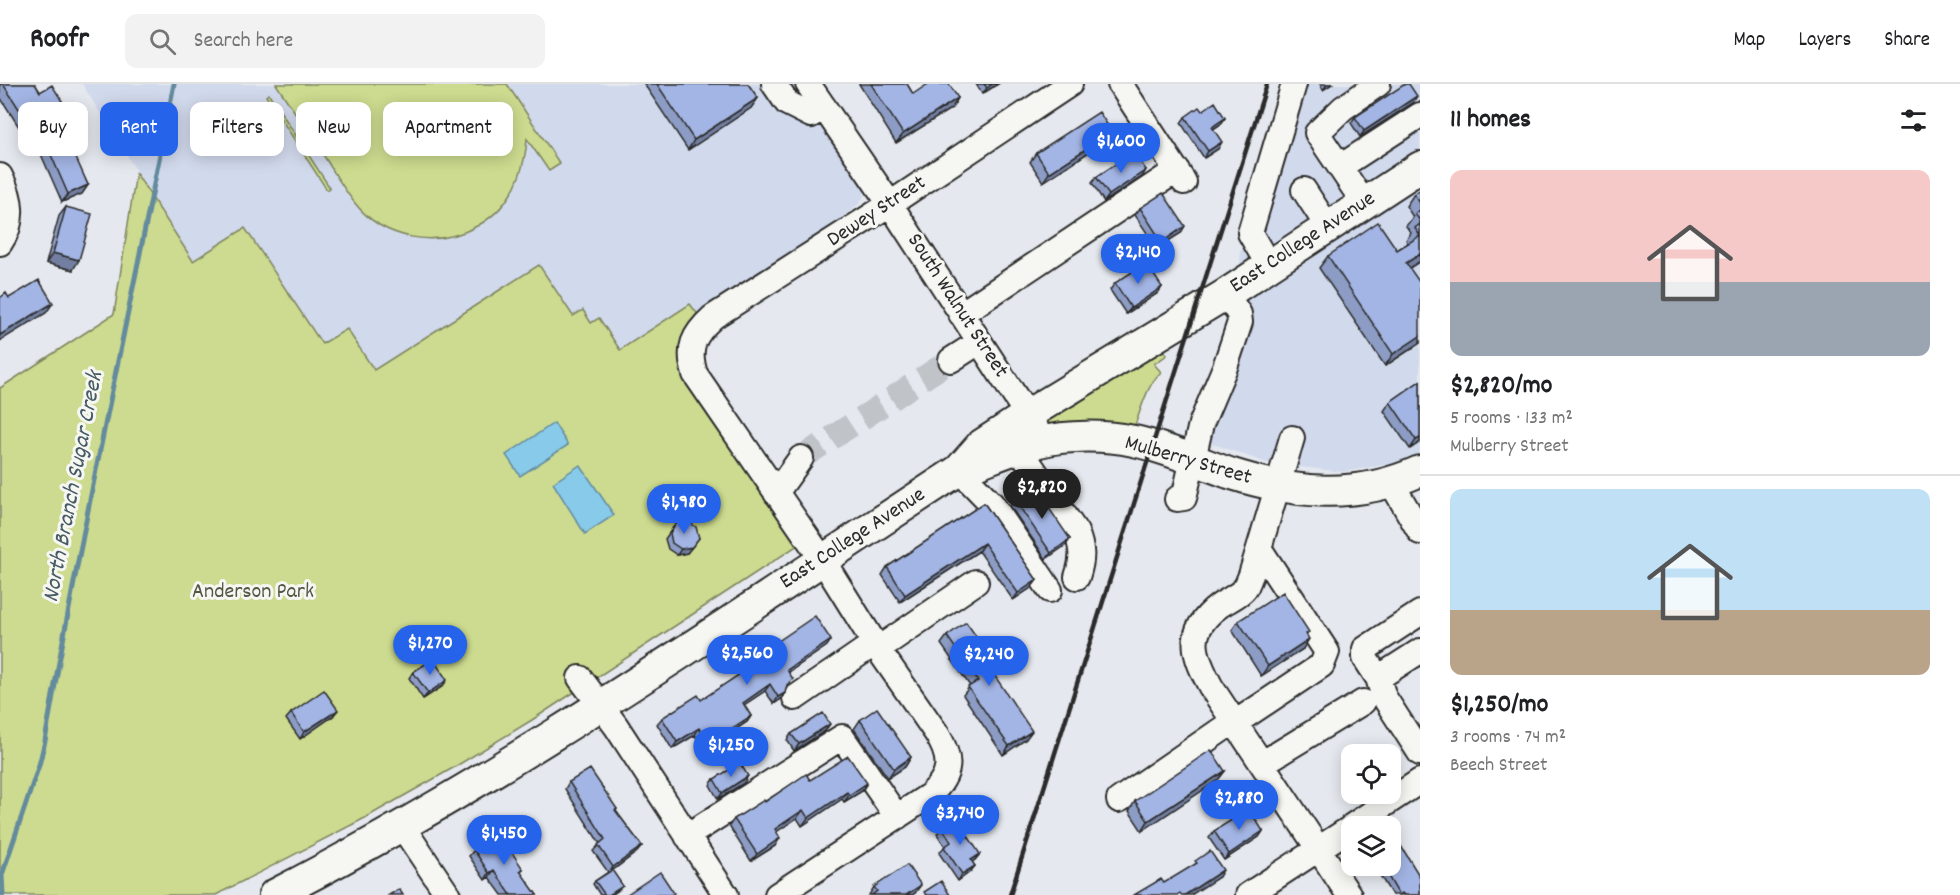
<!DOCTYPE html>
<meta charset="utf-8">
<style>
:root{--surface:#fff;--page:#f2f2f2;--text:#202124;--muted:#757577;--line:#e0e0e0;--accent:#2563eb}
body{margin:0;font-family:Dekko,sans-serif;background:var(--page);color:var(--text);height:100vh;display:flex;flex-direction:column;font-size:22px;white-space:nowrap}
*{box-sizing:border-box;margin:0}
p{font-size:20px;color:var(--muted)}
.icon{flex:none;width:33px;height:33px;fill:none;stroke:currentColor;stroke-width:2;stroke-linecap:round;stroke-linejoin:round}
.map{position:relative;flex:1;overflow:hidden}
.side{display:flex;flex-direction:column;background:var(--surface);width:540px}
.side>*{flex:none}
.guide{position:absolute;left:18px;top:18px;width:570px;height:54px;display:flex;gap:12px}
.tools{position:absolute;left:1341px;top:660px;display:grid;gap:12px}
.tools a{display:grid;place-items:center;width:60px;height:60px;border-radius:12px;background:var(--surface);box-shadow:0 3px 15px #0003;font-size:30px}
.price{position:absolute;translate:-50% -51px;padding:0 14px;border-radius:21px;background:var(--accent);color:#fff;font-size:20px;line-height:39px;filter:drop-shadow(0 2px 3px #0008)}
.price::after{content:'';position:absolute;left:50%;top:36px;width:18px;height:14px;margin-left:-9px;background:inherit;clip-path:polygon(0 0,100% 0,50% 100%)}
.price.on{background:#222;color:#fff}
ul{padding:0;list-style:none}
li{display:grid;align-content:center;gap:12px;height:318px;padding:0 30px}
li+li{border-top:2px solid var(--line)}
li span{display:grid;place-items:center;height:186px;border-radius:12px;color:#555}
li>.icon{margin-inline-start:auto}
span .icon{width:108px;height:108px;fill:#fffc;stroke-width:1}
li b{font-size:26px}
h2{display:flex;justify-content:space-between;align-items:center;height:72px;padding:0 30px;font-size:26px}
.pill{padding:0 21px;border-radius:12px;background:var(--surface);box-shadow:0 3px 15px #0003;font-size:21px;line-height:54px}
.pill.on{background:var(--accent);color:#fff}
header{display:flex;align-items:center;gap:36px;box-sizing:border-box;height:84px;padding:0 30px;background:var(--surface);border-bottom:2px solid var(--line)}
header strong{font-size:28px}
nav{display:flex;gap:33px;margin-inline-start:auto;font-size:21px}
.search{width:420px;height:54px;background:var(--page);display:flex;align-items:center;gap:15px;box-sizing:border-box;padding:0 21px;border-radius:12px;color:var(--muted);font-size:22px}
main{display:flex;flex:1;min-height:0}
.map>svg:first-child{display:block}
.built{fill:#d1d9ec}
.green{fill:#ccdb8f;stroke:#7c835d;stroke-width:1.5}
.water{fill:#88cae9;stroke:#638a9d;stroke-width:1.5}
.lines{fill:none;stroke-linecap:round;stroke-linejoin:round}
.stream{stroke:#638a9d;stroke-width:5}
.minor-tunnel{stroke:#c0c3c8;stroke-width:24;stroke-dasharray:24 12;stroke-linecap:butt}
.minor-casing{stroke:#2b2b2b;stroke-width:28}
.major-casing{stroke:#2b2b2b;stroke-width:34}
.minor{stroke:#f6f6f2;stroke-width:24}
.major{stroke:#f6f6f2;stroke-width:30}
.rail{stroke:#2b2b2b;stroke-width:4.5}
.wall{fill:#8c9cc4;stroke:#2b2b2b;stroke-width:1.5}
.shaded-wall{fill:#727fa0;stroke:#2b2b2b;stroke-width:1.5}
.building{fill:#a3b5e4;stroke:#2b2b2b;stroke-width:1.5}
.labels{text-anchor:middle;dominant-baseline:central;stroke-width:6;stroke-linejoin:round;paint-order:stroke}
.street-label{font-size:22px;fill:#2b2b2b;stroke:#f6f6f2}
.park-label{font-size:22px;fill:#535744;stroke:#f6f6f2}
.water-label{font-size:24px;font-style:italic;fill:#475b64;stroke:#f6f6f2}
</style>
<header>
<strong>Roofr</strong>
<div class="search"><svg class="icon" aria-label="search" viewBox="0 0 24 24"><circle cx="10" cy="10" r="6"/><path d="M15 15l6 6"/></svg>Search here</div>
<nav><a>Map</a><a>Layers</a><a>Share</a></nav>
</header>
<main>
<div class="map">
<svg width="1420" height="811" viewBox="0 0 1420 811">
<rect width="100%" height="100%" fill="#e5e9ef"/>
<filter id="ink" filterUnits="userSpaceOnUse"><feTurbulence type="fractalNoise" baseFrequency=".0167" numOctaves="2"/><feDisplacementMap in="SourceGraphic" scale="12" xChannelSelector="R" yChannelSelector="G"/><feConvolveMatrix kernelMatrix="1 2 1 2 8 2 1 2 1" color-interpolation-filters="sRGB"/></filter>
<g filter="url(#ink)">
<path class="built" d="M82,0h714l68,104v8l-5,8 -26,21 -134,91 -9,-12 -70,47 -21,-33 -8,5 -18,-6 -34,-52 -165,105 -27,-41 -24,15 -78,-116 -52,33z
M1301,0h119v368l-13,9 -64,11 -76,-9 -60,-21 34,-141 -1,-50 20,-15z"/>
<path class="green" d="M276,0h231l53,80 -11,7 -22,-32c-3,36 -17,69 -50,87 -41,23 -94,14 -123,-24 -11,-14 -20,-30 -30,-46 -16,-24 -32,-48 -48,-72z
M269,10l61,94 -3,2 -61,-94z
M136,89l57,88 52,-33 77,116 25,-15 27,41 165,-105 34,51 10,-6 8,13 8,-5 21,32 70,-46 9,12 -12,17 111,212 -266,175 -79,48 -88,50 -149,77h-216v-507l114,-74z
M1164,265l3,6 -13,9 7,8c-15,14 -20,39 -28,58l-84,-3 -7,-9z"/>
<path class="water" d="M554,339l14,22 -48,31 -14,-21z
M580,381l34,50 -29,19 -32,-51z"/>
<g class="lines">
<path class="stream" d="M3,811l-1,-20 37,-110 6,-24c38,-220 86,-438 129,-657"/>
<path class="minor-tunnel" d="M801,374l150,-98"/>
<defs>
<path id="minor" d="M774,0l13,19 24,12 13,-8
M808,0l82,120 147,226
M1120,0l64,98
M1340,83l80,-52
M0,92c12,22 15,46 0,67
M1304,106l24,37
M1364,119l-47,-70 26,-25 35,-24
M1269,182l-19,-33 44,-149
M961,230l216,-144
M951,276l28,-18
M1292,354l-41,137c-2,4 -3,9 -6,13 -6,8 -18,12 -26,18 -35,26 -25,49 -8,81l138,208
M1019,364l57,84c7,17 7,27 1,45
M959,386l33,34 58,86
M1391,398l29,50
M776,409l25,-35
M1177,415l7,-1 17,-74 24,-57 15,-45 -1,-8 -13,-20
M1420,529l-55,36v9l13,20 42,-27
M878,565l98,-67
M580,594l36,48 110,169
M1378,594l6,19 36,56
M795,614l80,-55
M1235,639l87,-58 5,-13 -68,-104
M1263,679l100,-61
M1119,716l115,-79
M402,742l46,69
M1352,742l68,-45
M687,752l155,-99 55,80
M777,811l153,-100c22,-21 22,-36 7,-61l-59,-85 -56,-90 -127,-185c-8,-26 -2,-39 18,-57l177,-113 180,-120
M1248,811l104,-68"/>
<path id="major" d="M970,382c22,-8 46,-19 69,-24 30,-7 65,-7 95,-1 33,7 64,21 95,32 65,21 127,27 191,-2
M274,811c240,-123 460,-278 685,-425l22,-25 46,-30 199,-121 194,-127"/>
</defs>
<use href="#minor" class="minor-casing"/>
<use href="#major" class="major-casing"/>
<use href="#minor" class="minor"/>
<use href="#major" class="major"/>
<path class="rail" d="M1010,811l257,-811"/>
</g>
<path class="wall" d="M0,0h35l5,8 22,9 -6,9 -2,2 34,73 -6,9 -20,8 -26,-59 -5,3 -31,-49z
M644,0h104l10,14 -7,10 -63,42z
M859,0h48l6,10 45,4 -6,10 -56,35z
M976,0h22l-16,10z
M1320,0h12l-9,6z
M1413,19l-53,34 -9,-14 4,-6z
M1202,27l23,7 -4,6 -8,5 5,20 -14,9 -23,-35 4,-6z
M1112,48l-6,9 -63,41 -13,-20 6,-9z
M1146,86l-4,7 -38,25 -12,-19 4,-6z
M1420,106v71l-11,7 11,75 -35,23 -66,-98 9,-12 69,-6 11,-7 -2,-3 5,-7 -5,-7 7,-9 -7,-11 8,-12z
M66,123l7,63 -27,-7 13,-47z
M1140,124l41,25 -24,15 -22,-33z
M1115,199l47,4 -4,6 -32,21 -16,-24z
M1420,297v61l-10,7 -26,-38 6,-9z
M1015,416l55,39 -4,6 -20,14 -36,-53z
M984,419l53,77 -6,8 -18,12 -34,-49 -79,51 -18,-27 5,-8z
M676,439l23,15 -12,15 -10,2 -9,-6 -3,-10z
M1238,537l69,14 -4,14 -42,27 -29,-46z
M947,552l43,20 -5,6 41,77 -23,16 -40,-60 7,-9 -29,-42z
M827,562l-38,26v13l-3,2 -1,6 -4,6 -7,5 -9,-13 -21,14 7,11 -4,6 -43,28 -9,-15 -23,14 -15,-25 5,-6 39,-18 48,-32 -1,-3 4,-6z
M413,588l30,14 -20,13 -14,-21z
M291,629l42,3 -33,23 -14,-20z
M860,636l51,37 -6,10 -17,11 -34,-49z
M825,647l-31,20 -7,-11 4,-6z
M1225,687l-7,9 -76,51 -13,-20 6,-10z
M714,695l30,4 -26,16 -8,-14z
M810,696l52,11 -18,11 -2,-3 -40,27 -5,-8 -21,14 -1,14 -24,15 -22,-35 5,-7z
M569,698l48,27 -1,2 26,35 -5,6 -25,19 8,18 -8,6h-12l-7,-11 2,-3 13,-9 -15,-21 7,-7 -35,-55z
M942,743l38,27 -5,6 -3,2 3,4 -5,6 -12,9 -19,-28 6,-7 -8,-12z
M1214,747h49l-4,6 -35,23 -15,-22z
M474,766l49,19 -3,3 17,23h-35l-13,-18 -4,3 -16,-24z
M1374,782h16l30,11v18h-28z
M874,803l41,6 -3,2h-43z"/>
<path class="shaded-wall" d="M992,0h6l-16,10 5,-6z
M1327,0h5l-9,6z
M1417,12l-4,7 -53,34 4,-6z
M758,14l-7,10 -63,42 6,-10z
M958,14l-6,10 -56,35 7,-9z
M62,17l-6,9 -11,7 6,-9z
M1225,34l-4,6 -14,9 5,-6z
M1112,48l-6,9 -63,41 6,-9z
M42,50l-6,9 -5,3 6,-9z
M1222,58l-4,7 -14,9 4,-7z
M1146,86l-4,7 -38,25 5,-7z
M88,101l-6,9 -20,8 6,-8z
M1185,142l-4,7 -24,15 5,-6z
M53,169l26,7 -6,10 -27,-7z
M1420,170v7l-22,15 8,-13z
M1162,203l-4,6 -32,21 5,-6z
M53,219l-7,10 -46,28v-6z
M1420,252v7l-35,23 8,-12z
M1420,354v4l-10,7 6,-9z
M1070,455l-4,6 -20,14 5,-6z
M984,459l-5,8 -79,51 5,-7z
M692,463l-5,6 -10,2 4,-6z
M1037,496l-6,8 -18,12 5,-7z
M1309,555l-6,10 -42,27 7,-10z
M831,556l-4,6 -44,30 4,-6z
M447,596l-4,6 -20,13 5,-6z
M770,600l-5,7 -27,18 5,-6z
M785,609l-4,6 -7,5 4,-7z
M338,626l-5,6 -33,23 4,-7z
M751,632l-4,6 -43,28 4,-6z
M830,640l-5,7 -31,20 5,-7z
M699,644l-4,7 -23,14 5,-7z
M1032,647l-6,8 -23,16 6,-9z
M911,673l-6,10 -17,11 6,-9z
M1225,687l-7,9 -76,51 6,-10z
M748,692l-4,7 -26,16 4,-6z
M867,699l-5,8 -18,11 5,-7z
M847,708l-5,7 -40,27 6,-8z
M803,726l-6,8 -28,19 6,-8z
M1263,747l-4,6 -35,23 5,-6z
M780,754l-5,8 -24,15 6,-7z
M642,762l-5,6 -28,21 4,-6z
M980,770l-5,6 -9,6 5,-6z
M975,782l-5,6 -12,9 4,-7z
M494,786l-5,7 -4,3 4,-7z
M1223,786l-4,7 -28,18h-6z
M921,801l-6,8 -3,2h-6z"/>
<path class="building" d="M3,0h32l5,8 12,-7 10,16 -11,7 10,16 27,61 -20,9 -26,-60 -5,3z
M657,0h91l10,14 -64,42z
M871,0h36l6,10 15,-10h21l9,14 -55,36z
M984,0h8l-5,4z
M1405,0h4l8,12 -53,35 -9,-14z
M1215,18l10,16 -13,9 10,15 -14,9 -23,-34 14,-10 3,4z
M1099,28l13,20 -63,41 -13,-20z
M1134,68l12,18 -37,25 -13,-18z
M1420,106v13l-6,-9z
M1163,109l22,33 -23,16 -22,-34z
M66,123l26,7 -13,46 -26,-7z
M1420,126v11l-5,-7z
M1378,138l19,28 23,-14 -5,-8 5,-4v30l-14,9 14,20v53l-27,18 -65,-98z
M1146,179l16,24 -31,21 -16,-25z
M39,196l14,23 -53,32v-37l6,-5 3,5z
M1420,297v57l-4,2 -26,-38z
M1034,402l36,53 -19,14 -36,-53z
M984,419l53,77 -19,13 -34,-50 -79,52 -18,-28z
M687,437l9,6 3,11 -7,9 -11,2 -9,-6 -2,-10 6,-10z
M1283,508l26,40 -3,2 3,5 -41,27 -30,-45z
M815,532l16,24 -44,30 6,9 -6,6 -2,8 -7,4 -8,-13 -27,19 8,13 -43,28 -9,-16 -22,14 -15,-24 36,-23 3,5 54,-36 -3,-5z
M966,538l24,34 -6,4 48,71 -23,15 -41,-59 10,-6 -31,-45z
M433,575l14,21 -19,13 -15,-21z
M324,606l14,20 -34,22 -13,-19z
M877,624l34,49 -17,12 -34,-49z
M823,629l7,11 -31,20 -8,-10z
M1211,666l14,21 -77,50 -13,-20z
M848,672l19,27 -18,12 -2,-3 -39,26 -5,-8 -28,19 5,9 -23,16 -23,-35 30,-19 1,2 41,-28 4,6z
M740,679l8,13 -26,17 -8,-14z
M590,685l27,40 -2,1 27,36 -29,21 -15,-22 7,-6 -36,-57z
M1249,725l14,22 -34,23 -15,-23z
M956,734l24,36 -9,6 4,6 -13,8 -18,-27 7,-5 -9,-15z
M499,749l24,36 -3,2 17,24h-26l-17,-25 -5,3 -15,-23z
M1401,762l19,31v18h-16l-2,-2 -3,2 -17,-29h8v-14z
M1210,767l13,19 -38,25h-4l-1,-2 -3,2h-43l27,-16 3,4 33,-20 -2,-2z
M907,781l14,20 -15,10h-34l5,-4 -3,-4z
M612,786l11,16 -14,9h-4l-10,-14z
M660,788l14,21 -3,2h-45z
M941,797l9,14h-24l-2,-3z
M399,805l4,6h-14z"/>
</g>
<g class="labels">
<g class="street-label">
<text transform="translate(877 128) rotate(-33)">Dewey Street</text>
<text transform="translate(1303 159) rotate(-33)">East College Avenue</text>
<text transform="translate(957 222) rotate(57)">South Walnut Street</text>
<text transform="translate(1188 377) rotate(16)">Mulberry Street</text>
<text transform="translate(853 455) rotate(-33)">East College Avenue</text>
</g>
<g class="park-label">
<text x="253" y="508">Anderson Park</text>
</g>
<g class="water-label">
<text transform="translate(74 403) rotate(-79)">North Branch Sugar Creek</text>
</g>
</g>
</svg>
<div class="tools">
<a><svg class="icon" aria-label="locate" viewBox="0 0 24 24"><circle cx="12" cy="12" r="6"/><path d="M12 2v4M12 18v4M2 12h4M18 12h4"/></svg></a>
<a><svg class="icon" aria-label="layers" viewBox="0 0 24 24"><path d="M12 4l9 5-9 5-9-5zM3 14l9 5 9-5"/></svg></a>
</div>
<b class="price" style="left:1121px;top:90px">$1,600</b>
<b class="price" style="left:1138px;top:201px">$2,140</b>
<b class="price on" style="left:1042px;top:436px">$2,820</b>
<b class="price" style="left:684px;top:451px">$1,980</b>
<b class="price" style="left:430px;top:592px">$1,270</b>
<b class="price" style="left:747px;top:602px">$2,560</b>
<b class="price" style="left:989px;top:603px">$2,240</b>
<b class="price" style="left:731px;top:694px">$1,250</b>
<b class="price" style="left:1239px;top:747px">$2,880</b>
<b class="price" style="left:960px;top:762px">$3,740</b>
<b class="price" style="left:504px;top:782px">$1,450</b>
<div class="guide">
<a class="pill">Buy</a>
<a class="pill on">Rent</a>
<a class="pill">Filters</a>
<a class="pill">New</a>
<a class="pill">Apartment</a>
</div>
</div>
<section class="side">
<h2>11 homes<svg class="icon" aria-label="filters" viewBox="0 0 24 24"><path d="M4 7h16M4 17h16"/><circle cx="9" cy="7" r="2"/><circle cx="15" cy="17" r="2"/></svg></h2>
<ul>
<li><span style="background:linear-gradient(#f6c9c9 60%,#9aa5b1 0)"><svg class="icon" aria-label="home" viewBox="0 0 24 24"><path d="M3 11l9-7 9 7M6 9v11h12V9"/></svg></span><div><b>$2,820/mo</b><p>5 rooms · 133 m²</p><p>Mulberry Street</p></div></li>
<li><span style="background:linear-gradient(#bfe0f5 65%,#b9a48a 0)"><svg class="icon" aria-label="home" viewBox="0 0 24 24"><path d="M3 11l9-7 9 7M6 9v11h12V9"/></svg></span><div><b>$1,250/mo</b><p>3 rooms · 74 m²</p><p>Beech Street</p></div></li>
</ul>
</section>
</main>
